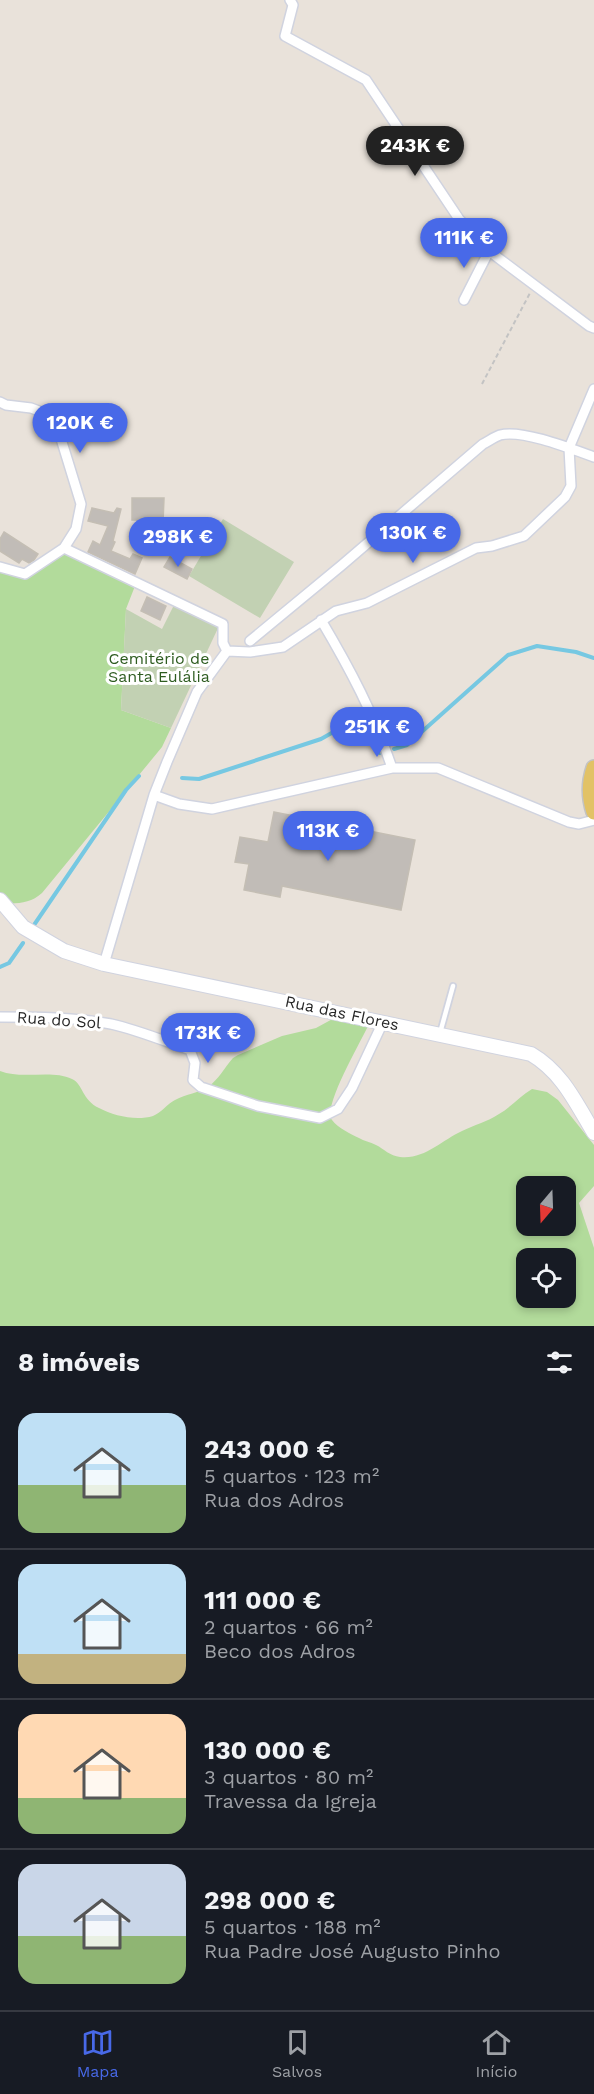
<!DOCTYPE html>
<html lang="pt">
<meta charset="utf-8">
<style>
:root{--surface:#171b24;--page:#20242c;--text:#f1f3f6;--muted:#9ea1a6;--line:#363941;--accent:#4869e8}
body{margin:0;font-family:"Work Sans",sans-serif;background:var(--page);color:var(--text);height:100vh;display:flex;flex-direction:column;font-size:22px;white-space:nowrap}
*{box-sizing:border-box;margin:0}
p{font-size:20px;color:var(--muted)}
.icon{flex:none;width:33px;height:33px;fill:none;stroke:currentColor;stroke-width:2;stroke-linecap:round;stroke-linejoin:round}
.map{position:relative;height:1326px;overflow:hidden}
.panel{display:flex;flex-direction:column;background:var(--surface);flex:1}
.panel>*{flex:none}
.needle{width:39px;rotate:199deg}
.tools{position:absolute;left:516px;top:1176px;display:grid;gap:12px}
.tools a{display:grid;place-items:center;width:60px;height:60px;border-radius:12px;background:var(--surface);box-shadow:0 3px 9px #0003;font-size:30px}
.price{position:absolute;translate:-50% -51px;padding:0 14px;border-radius:21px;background:var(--accent);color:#fff;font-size:20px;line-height:39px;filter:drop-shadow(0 2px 3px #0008)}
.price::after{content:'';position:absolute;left:50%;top:36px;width:18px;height:14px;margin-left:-9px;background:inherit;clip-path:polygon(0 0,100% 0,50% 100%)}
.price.current{background:#222;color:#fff}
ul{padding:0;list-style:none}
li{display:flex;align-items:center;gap:18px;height:150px;padding:0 18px}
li+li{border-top:2px solid var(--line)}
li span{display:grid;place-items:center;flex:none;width:168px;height:120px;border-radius:18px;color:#555}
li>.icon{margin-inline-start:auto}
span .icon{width:72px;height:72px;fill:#fffc;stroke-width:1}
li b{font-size:26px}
h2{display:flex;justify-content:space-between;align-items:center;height:72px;padding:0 18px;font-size:26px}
.menu{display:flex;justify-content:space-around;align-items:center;height:84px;border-top:2px solid var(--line);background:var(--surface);font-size:16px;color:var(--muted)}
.menu a{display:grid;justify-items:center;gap:3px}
.menu .current{color:var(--accent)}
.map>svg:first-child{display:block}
.green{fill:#b2db9b;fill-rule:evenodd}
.cemetery{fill:#c2d1b3}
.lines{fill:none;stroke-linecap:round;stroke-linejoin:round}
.stream{stroke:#76c8e2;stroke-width:4}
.building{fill:#c1bcb7;stroke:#c4beb4;stroke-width:1.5}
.lane-casing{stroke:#d0d3df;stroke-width:8}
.street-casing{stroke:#d0d3df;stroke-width:12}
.secondary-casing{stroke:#d0d3df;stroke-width:16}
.primary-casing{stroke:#c3c3c3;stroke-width:18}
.path{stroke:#c3c3c3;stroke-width:2;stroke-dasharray:4.5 3;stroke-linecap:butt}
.lane{stroke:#fff;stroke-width:4.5}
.street{stroke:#fff;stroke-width:9}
.secondary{stroke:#fff;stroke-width:14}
.primary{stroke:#e2c266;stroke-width:15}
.labels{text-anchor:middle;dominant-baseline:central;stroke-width:6;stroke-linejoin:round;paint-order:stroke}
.park-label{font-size:16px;fill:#2e5c20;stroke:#fff}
.street-label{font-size:16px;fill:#272727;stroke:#fff}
</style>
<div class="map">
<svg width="594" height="1326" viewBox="0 0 594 1326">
<rect width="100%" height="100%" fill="#e9e2da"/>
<path class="green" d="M63,552l72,34 -9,23 -5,101 50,18 -9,19 -120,146c-12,11 -26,11 -42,10v-333l25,8z
M338,1016l31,8c-7,16 -47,83 -37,96 6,8 19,14 27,18 5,3 11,4 17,7 8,4 14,11 24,12 24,3 42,-17 62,-26 12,-6 25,-9 37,-17 12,-7 21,-18 33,-25l15,3 11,8 36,45v41l-15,17 15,45v78h-594v-255c23,9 51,-2 72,8 11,5 10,21 27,29 15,8 37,13 54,8 8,-3 14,-12 22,-16 11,-6 24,-7 34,-14 9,-6 16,-19 24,-28l5,-3 44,-19 34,-8zM526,1186h40v40h-40zM526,1258h40v40h-40z"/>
<path class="cemetery" d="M223,519l71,43 -34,56 -71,-42z
M174,605l45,21 -48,102 -50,-18 5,-101 36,20z"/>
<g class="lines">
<path class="stream" d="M394,749l13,-4 101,-90 29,-9 39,6 18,6
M182,778l17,1 122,-40 44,-25 15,39
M34,925l92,-135 13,-14
M0,967l9,-4 14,-20"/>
</g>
<path class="building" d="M132,498h32l-1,25h-5v26h-18l1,-29h-9z
M92,508l22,5 3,-5 4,1 -8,32 2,1 -4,9 19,8 3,-5 9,4 -7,16 -47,-22 5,-11 7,4 8,-19 -20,-5z
M4,532l34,22 -4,6 -5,3 -7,-4 -3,4 -19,-12v-12z
M170,557l22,12 -5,10 -23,-12z
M147,597l19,9 -6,14 -19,-9z
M274,812l141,28 -14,70 -119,-24 -2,11 -36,-7 5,-26 -14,-2 5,-25 28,5z"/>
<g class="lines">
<defs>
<path id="lane" d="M440,1033l13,-47"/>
<path id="street" d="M290,0l3,5 -8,31 81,44 93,139 30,32 100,75 5,2
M464,300l25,-49
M0,402l6,3 25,3 16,6 11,15 23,75 -5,25 -12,19 -39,26 -25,-7
M64,548l159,76v19l4,8
M321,620c29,49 53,94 71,148
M250,641l92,-76 141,-121c6,-3 11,-7 17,-9 22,-6 72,14 94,22
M227,651l23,1 33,-5 53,-36 31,-8 109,-55 16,-2 32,-10 41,-39 6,-11 -2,-38 25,-59
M154,795l25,9 33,5 180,-41h46l131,54 10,2 15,-4
M104,964l50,-169 13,-33 30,-70 30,-41
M0,1017c37,0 74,0 111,7 27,6 53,17 79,26l5,13 -2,17 8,7 57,19 62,12 18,-9 14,-21 31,-66"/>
<path id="secondary" d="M0,900l23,27 41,24 40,13 427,90c31,18 45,49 63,79"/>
<path id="primary" d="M594,768c-5,15 -5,29 0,44"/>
</defs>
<use href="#lane" class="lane-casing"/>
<use href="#street" class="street-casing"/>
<use href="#secondary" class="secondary-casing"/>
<use href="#primary" class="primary-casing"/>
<path class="path" d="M482,384l48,-91"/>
<use href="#lane" class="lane"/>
<use href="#street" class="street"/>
<use href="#secondary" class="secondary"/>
<use href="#primary" class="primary"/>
</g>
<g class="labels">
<g class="park-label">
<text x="159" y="658">Cemitério de<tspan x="159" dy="18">Santa Eulália</tspan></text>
</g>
<g class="street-label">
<text transform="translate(342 1013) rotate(12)">Rua das Flores</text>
<text transform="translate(59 1020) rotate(4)">Rua do Sol</text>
</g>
</g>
</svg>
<div class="tools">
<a><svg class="needle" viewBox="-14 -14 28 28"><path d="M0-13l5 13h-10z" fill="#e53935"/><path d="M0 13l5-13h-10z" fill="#9ea1a6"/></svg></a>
<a><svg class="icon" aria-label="locate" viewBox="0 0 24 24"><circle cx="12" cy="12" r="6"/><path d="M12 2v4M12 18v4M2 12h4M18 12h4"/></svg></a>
</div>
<b class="price current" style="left:415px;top:177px">243K €</b>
<b class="price" style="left:464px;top:269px">111K €</b>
<b class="price" style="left:80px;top:454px">120K €</b>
<b class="price" style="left:413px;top:564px">130K €</b>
<b class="price" style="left:178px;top:568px">298K €</b>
<b class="price" style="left:377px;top:758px">251K €</b>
<b class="price" style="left:328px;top:862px">113K €</b>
<b class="price" style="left:208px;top:1064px">173K €</b>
</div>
<section class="panel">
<h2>8 imóveis<svg class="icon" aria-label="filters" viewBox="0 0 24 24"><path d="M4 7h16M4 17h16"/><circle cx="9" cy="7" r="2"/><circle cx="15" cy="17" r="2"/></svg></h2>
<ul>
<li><span style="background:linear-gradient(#bfe0f5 60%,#8fb573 0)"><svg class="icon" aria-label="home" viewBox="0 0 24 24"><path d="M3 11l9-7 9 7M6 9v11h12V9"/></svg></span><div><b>243 000 €</b><p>5 quartos · 123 m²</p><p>Rua dos Adros</p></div></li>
<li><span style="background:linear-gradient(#bfe0f5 75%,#c2b280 0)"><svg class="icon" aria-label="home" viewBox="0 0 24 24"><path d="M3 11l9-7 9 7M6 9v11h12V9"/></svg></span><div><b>111 000 €</b><p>2 quartos · 66 m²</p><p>Beco dos Adros</p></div></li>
<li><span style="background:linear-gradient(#ffd9b3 70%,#8fb573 0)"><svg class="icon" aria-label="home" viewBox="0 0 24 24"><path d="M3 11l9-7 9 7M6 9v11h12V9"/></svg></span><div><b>130 000 €</b><p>3 quartos · 80 m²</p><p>Travessa da Igreja</p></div></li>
<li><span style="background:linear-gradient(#c9d6e8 60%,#8fb573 0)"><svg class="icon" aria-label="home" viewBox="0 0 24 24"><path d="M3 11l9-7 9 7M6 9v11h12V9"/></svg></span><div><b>298 000 €</b><p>5 quartos · 188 m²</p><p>Rua Padre José Augusto Pinho</p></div></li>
</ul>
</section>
<nav class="menu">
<a class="current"><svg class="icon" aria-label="map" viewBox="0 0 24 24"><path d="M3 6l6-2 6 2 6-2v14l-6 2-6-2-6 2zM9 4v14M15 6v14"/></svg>Mapa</a>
<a><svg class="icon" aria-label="saved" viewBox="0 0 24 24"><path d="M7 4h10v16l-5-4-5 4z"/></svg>Salvos</a>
<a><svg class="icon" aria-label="home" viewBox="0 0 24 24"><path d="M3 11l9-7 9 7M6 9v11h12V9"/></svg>Início</a>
</nav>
